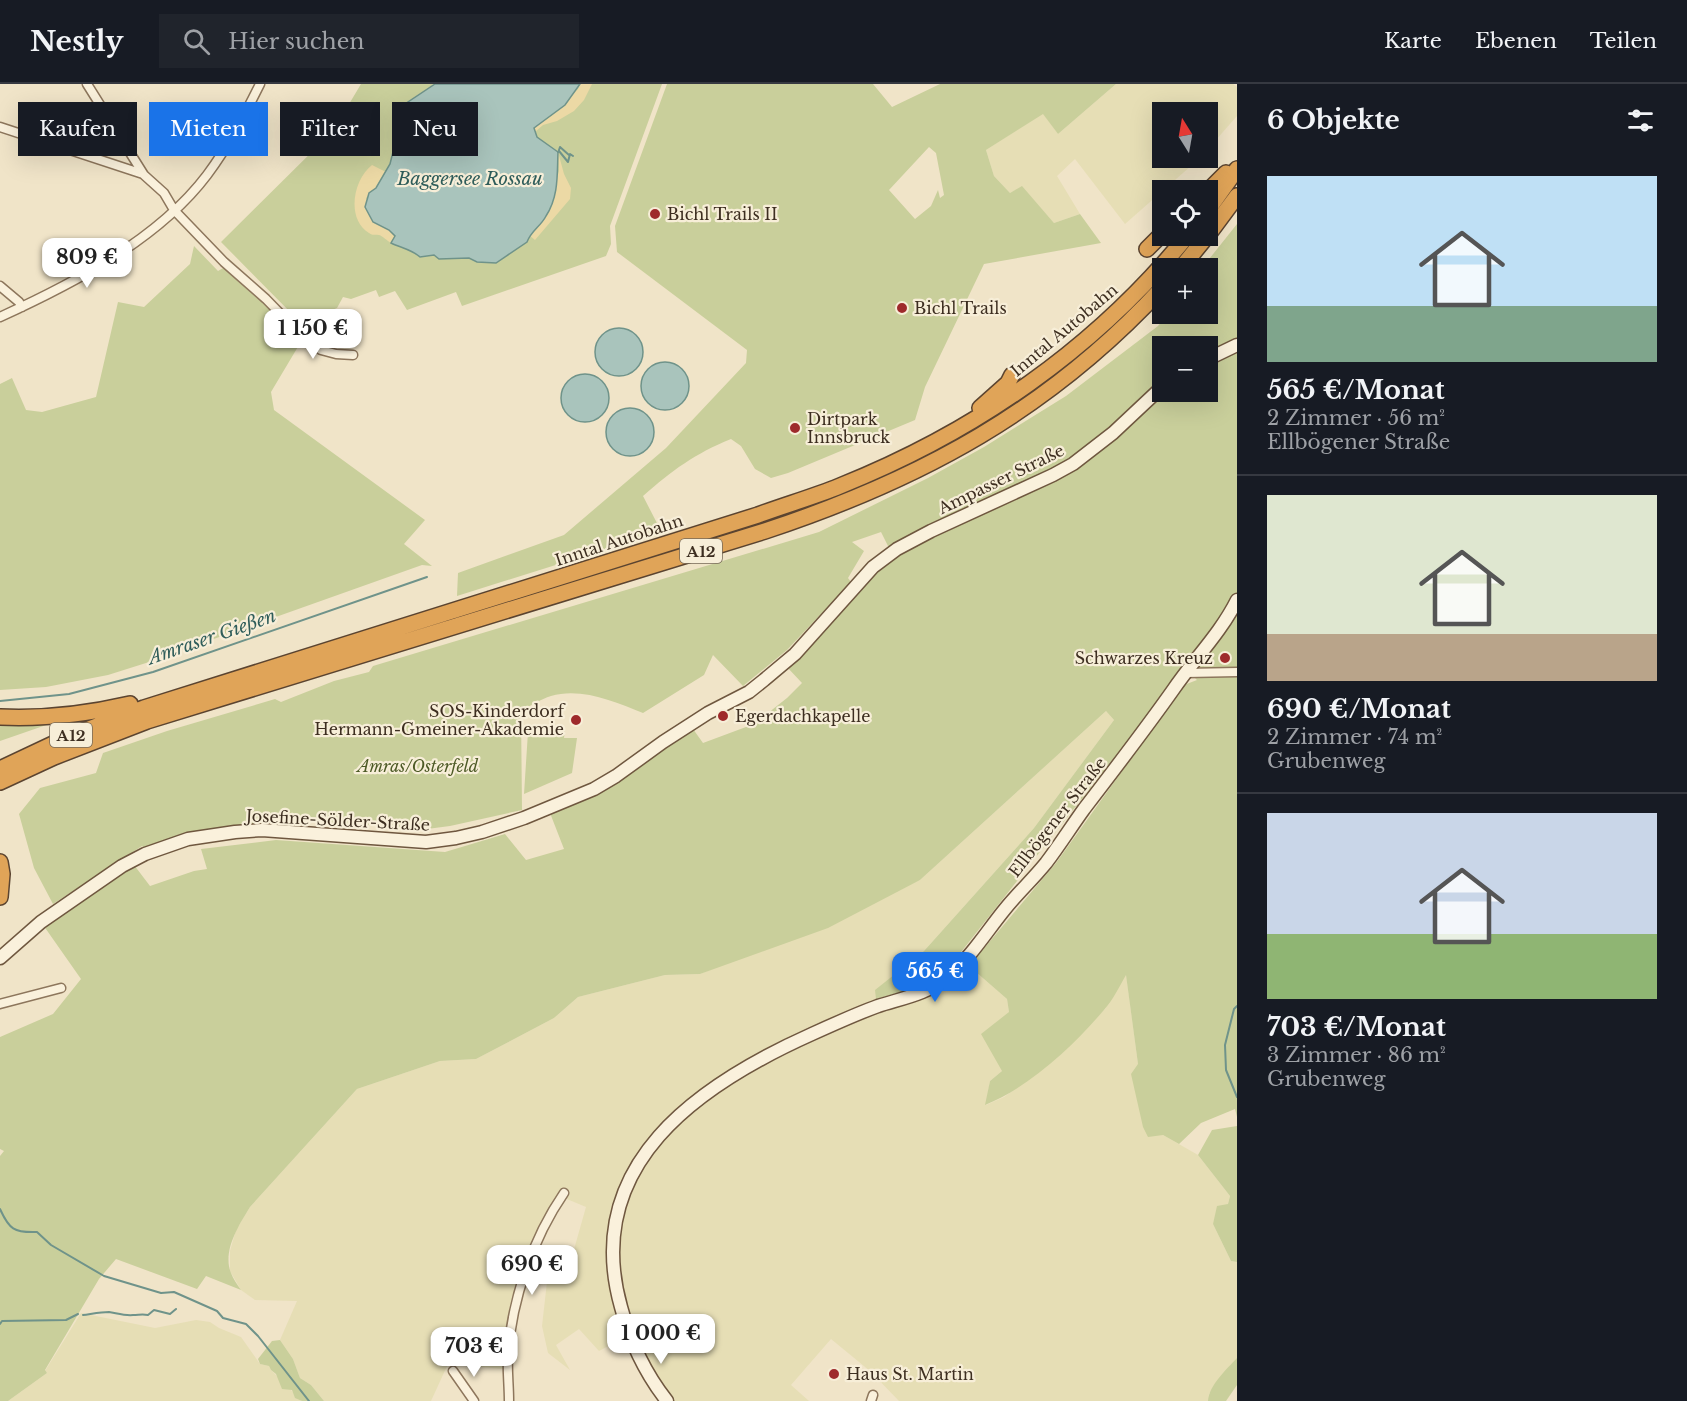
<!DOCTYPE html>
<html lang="de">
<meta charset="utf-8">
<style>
:root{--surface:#171b24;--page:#20242c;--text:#f1f3f6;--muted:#9ea1a6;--line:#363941;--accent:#1a73e8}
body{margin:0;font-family:"Libre Baskerville",serif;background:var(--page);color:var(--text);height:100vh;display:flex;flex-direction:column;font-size:22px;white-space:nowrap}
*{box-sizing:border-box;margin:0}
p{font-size:20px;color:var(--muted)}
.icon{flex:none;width:33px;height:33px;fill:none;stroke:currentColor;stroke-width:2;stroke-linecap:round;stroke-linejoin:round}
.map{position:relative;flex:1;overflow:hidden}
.side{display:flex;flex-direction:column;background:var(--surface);width:450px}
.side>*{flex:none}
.hud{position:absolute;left:18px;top:18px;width:570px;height:54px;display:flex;gap:12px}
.needle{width:39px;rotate:349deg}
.buttons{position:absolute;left:1152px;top:18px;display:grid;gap:12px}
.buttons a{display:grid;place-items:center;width:66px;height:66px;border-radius:0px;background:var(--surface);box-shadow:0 6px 24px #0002;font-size:30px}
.price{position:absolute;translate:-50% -51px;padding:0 14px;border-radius:12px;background:#fff;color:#222;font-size:20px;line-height:39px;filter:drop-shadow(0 2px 3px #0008)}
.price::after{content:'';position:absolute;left:50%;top:36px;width:18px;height:14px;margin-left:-9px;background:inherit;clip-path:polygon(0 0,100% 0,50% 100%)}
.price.on{background:var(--accent);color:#fff}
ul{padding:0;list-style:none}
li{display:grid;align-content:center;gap:12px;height:318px;padding:0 30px}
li+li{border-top:2px solid var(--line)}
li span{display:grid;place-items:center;height:186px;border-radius:0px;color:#555}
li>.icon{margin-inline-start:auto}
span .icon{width:108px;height:108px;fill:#fffc;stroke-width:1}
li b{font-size:26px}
h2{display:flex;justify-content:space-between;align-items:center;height:72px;padding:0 30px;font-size:26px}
.pill{padding:0 21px;border-radius:0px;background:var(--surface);box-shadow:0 6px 24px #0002;font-size:21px;line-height:54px}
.pill.on{background:var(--accent);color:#fff}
header{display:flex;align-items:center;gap:36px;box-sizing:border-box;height:84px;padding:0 30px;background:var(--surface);border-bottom:2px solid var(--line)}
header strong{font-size:28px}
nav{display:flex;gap:33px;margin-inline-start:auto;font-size:21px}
.search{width:420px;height:54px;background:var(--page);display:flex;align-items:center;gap:15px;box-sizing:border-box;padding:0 21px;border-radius:0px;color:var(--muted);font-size:22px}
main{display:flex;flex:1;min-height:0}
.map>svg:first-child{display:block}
.farmland{fill:#e6deb5}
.green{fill:#c9cf9b;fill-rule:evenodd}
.sand{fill:#ecd9a5}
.water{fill:#a9c4bc;stroke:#6f938a;stroke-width:1.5}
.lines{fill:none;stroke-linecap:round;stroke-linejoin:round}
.stream{stroke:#6f938a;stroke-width:2}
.minor-casing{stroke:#8d765c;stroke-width:11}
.secondary-casing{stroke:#6f573f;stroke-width:15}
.motorway-casing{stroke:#5b4430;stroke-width:18}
.minor{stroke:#faf1dc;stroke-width:8}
.secondary{stroke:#faf1dc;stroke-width:12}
.motorway{stroke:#e0a458;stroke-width:15}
.poi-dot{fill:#9e2a2b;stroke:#f7eed8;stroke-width:2}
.labels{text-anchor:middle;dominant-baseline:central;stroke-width:4.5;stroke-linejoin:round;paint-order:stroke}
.shield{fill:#f7eed8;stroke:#756857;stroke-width:1.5}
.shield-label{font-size:15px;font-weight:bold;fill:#3d2e20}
.poi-label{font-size:16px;fill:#3d2e20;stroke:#f7eed8;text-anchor:start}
.street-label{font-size:16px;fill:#3d2e20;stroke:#f7eed8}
.park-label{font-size:16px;font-style:italic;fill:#4d5a26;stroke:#f7eed8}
.water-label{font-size:18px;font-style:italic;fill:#2f5d5a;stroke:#f7eed8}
</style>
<header>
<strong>Nestly</strong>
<div class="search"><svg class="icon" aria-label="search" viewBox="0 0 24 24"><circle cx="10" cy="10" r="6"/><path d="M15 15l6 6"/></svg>Hier suchen</div>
<nav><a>Karte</a><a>Ebenen</a><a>Teilen</a></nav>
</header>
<main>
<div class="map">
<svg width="1237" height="1317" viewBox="0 0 1237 1317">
<rect width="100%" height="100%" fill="#f0e4c8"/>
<path class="farmland" d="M1116,0h117l4,3v29l-29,33v-37h-46v46h38l-75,66 -50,-65 -18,17 23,38 -26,9 -32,-36 -12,6 -16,-17 -8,-26 57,-37 15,21z
M1106,627l8,9 -80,108 -110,123 -48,39v9l42,-12 32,-21h19l38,33 2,13 -7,59 -12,10 -4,24 18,-8 54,-40 47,-48 21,-35 12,90 25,71 35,20 32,41 -2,8 -15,20 18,37 6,1v96l-15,17 -13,19 -1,7h-309l-29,-30 -39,-32 -40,46 18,16h-147l-35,-65 -28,15 -20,-22 -23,16 14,25 -22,-17 -6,-27 6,-53 19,1 19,-67 -24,-10 -31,59 -28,113 -55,-5 -17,37h-107l-13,-16 -11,-7 -7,-19 -13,-19 17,-39 -42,-1 -14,-10 -11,-19v-20l6,-21 14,-23 107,-118 83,-28 36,-2 78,-41 24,-21 87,-22 35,-1 220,-94z
M81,1229l74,15 41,-8 14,2 9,6 22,9 19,27 9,2 2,4 31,31h-294l39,-28 -2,-2z"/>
<path class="green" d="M361,0h301l-52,142 1,18 -5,12 -144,50 -6,-14 -49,18 -12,-19 -16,6 -3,-7 -25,9 -8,-2 -6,11 -30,12h-9l-77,-78 112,-111z
M667,0h206l19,23 48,-23h176l-58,50 -15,-20 -57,36 8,26 16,17 12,-7 32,37 26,-9 21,29 -117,21 -59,123 -10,33 -127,53 -17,5 -16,-9 -14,-23 -10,-7c-37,15 -58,31 -88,57l16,31 24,-2 -226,71 1,-23 106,-38 102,-87 80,-85 1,-13 -130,-98 -2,-26zM929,63l7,6 8,42 -4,3 -2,-8 -7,16 -16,13 -26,-29z
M1237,140v893l-2,-8 -34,14 -22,21 -16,-9 -15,2 -5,-10 -12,-53 7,-10 -12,-89c-7,12 -13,25 -22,35 -32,37 -73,76 -119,95l5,-24 12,-10 -21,-37 28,-22 -2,-13 -38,-33 87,-103 128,-178 13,-5 -13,-13 -25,34 -209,265 -32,21 -42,12 -1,-9 49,-39 110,-123 80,-108 -8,-9 -186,169 -92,48 -128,46 -35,1 -87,22 -24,21 -78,41 -36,2 -83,28 -107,118c-11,18 -28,44 -19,66 2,6 6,11 10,17l-35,-14 -9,13 -81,-30 -17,20 -54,91 2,3 -39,28h-8v-245l4,-5 -4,-2v-112l53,-23 28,-35 -40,-57 90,-61 19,25 44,-15 13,-2 -6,-20 75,-9 169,12 60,-18 21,26 38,-11 -14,-36 143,-84 10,14 51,-19 33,-26 15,-15 -16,-17 107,-110 -12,-24 -29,10 12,9 -16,27 3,4 -64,68 -44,36 -30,-31 -9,20 -61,38c-27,-11 -62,-26 -92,-17 -10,3 -21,10 -30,15l1,99 -72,16 -23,3 -147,-9 2,5 -84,6 -54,17 -2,-2 -89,58 -19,-36 -15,-54 21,-26 56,-15 7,-20 64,-22 108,-32 6,3 53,-21 35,-9 4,-6 446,-134 109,-54 56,-31 82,-51 92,-70 9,-12h41v-46h-6zM1162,262h46v46h-46z
M194,162l24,25 7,-4 77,73 -31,52 3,18 151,110 -21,24 28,22 -10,-1 -276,98 -38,12 -62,12 -46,3v-306l12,-6 14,32 16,2 54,-15 22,-95 26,5 46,-43z
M0,638l52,1 -52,18z
M565,646l-1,8h13l-5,35 -48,21 4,-62z
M1237,1042v136l-6,-1 -18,-37 4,-18 11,-2 2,-8 -32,-41 14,-25z
M280,1256l13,19 7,19 11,7 13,16h-22l-7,-3 -3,-8 -10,-1 -6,-15 -5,-4 -2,-4 -9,-2 -2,-5 14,-18z
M1237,1274v27l-11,16h-18c1,-16 19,-32 29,-43z"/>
<path class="sand" d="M580,0h12l-8,16 -10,11 -17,10 -14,4 -8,7 -1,-4 6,-6 11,-6 27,-27z
M558,68l6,22 7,14 -1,11 -35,41 -6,-5 17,-19 13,-45z
M372,81l14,7 -10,16 -10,10 29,38 -4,7c-4,-2 -8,-7 -12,-8 -6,-1 -5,1 -10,-2 -23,-14 -16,-53 3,-68z"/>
<path class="water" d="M435,0h145l-15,21 -31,23 3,9 21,15c-1,22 1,44 -12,64 -5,10 -15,15 -19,26l-31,21 -19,-1 -8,-4 -30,1 -5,-4 -14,2c-9,-8 -19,-9 -29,-14l4,-7 -6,-6 -16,-8 -8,-15 4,-14 7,-5 14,-24 10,-40 -3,-6 5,-12z
M595 268a24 24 0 1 1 48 0a24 24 0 1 1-48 0Z
M641 302a24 24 0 1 1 48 0a24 24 0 1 1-48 0Z
M561 314a24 24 0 1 1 48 0a24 24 0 1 1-48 0Z
M606 348a24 24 0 1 1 48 0a24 24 0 1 1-48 0Z"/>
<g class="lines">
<path class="stream" d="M559,66l1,-3 9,8
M558,68l1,-1 9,11 2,-8 3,2
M0,617l69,-7 84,-22 274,-95
M1237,922l-3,3 -9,36 1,25 11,27
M0,1125c9,20 14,24 37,23l14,13 53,31 57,17 13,-1 43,19 6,7 23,6 12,12 51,65
M83,1231c8,-1 18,-3 26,-3 7,1 16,4 24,3 6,0 9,-1 15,0l6,-5 16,4 6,-5
M0,1240l2,-3 64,-1 12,-6"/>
<defs>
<path id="minor" d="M87,0l57,91 20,18 10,17 50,52 42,37 37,38 18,13 15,4 17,1
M0,43l143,47
M0,202l19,16 3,5
M0,233c72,-33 158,-77 207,-142 21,-28 37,-59 53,-91
M1186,589l51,-1
M0,920l61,-16
M453,1287l21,30
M509,1317c0,-16 -2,-31 -1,-47 4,-55 25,-116 56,-161
M871,1317l2,-6"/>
<path id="secondary" d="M1208,275l29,-14
M0,874l41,-36 81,-56 23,-12 43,-15 47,-7 27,-2 164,12 30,-4 26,-6 42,-14 70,-29 22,-13 47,-34 45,-29 41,-21 15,-12 31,-26 78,-87 24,-18 34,-18 122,-56 20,-11 40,-31 49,-46
M667,1317c-22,-28 -37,-60 -46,-94 -40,-142 77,-222 191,-273 22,-10 44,-20 66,-28 25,-8 50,-12 71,-30 22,-19 38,-45 56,-67 13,-16 28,-30 41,-46 13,-17 25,-36 38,-54 30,-39 60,-78 89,-119 21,-31 47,-56 64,-90"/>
<path id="motorway" d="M1208,107l18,-18
M1208,126l29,-41
M1208,151l29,-39
M1147,165l15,-15
M1181,184l26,-32
M980,324l28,-25 4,-8
M0,633c44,2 87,-3 130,-13
M0,685l68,-32 76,-29 614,-193c27,-10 55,-18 82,-29 135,-54 255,-137 347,-250
M0,698l54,-25 93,-36 618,-190c157,-52 284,-121 397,-243
M0,778l2,12 -2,23"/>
</defs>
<use href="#minor" class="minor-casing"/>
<use href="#secondary" class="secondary-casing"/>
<use href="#motorway" class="motorway-casing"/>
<use href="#minor" class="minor"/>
<use href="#secondary" class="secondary"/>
<use href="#motorway" class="motorway"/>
</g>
<g class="poi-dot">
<circle cx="655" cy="130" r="6"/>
<circle cx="902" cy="224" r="6"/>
<circle cx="795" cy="344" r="6"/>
<circle cx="1225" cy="574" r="6"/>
<circle cx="723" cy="632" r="6"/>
<circle cx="576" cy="636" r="6"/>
<circle cx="834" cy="1290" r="6"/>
</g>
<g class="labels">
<g class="shield">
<rect x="680" y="455" width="42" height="24" rx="4.5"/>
<rect x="50" y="639" width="42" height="24" rx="4.5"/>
</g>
<g class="shield-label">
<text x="701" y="467">A12</text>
<text x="71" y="651">A12</text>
</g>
<g class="poi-label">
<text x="667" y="130">Bichl Trails II</text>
<text x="914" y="224">Bichl Trails</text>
<text x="807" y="335">Dirtpark<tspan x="807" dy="18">Innsbruck</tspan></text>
<text x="1213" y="574" text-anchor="end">Schwarzes Kreuz</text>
<text x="564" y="627" text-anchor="end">SOS-Kinderdorf<tspan x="564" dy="18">Hermann-Gmeiner-Akademie</tspan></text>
<text x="735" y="632">Egerdachkapelle</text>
<text x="846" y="1290">Haus St. Martin</text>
</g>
<g class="street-label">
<text transform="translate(1064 246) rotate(-40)">Inntal Autobahn</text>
<text transform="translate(1001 395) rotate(-26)">Ampasser Straße</text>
<text transform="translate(619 456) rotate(-18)">Inntal Autobahn</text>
<text transform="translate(1057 733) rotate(-52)">Ellbögener Straße</text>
<text transform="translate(338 736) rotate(3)">Josefine-Sölder-Straße</text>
</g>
<g class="park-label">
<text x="418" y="682">Amras/Osterfeld</text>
</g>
<g class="water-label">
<text x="470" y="95">Baggersee Rossau</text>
<text transform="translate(212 553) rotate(-19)">Amraser Gießen</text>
</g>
</g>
</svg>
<div class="buttons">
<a><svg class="needle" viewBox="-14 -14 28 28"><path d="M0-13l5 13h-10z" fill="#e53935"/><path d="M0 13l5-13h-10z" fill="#9ea1a6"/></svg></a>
<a><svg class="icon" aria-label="locate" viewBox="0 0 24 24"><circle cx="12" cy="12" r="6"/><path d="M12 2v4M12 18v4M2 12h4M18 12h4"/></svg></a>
<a>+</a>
<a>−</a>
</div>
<b class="price" style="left:87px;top:205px">809 €</b>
<b class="price" style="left:313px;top:276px">1 150 €</b>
<b class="price on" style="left:935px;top:919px">565 €</b>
<b class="price" style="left:532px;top:1212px">690 €</b>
<b class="price" style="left:661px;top:1281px">1 000 €</b>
<b class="price" style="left:474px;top:1294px">703 €</b>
<div class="hud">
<a class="pill">Kaufen</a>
<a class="pill on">Mieten</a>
<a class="pill">Filter</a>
<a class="pill">Neu</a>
</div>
</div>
<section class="side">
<h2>6 Objekte<svg class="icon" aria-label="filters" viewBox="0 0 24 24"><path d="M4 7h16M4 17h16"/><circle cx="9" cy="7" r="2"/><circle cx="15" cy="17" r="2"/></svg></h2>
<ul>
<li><span style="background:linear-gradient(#bfe0f5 70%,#7fa58c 0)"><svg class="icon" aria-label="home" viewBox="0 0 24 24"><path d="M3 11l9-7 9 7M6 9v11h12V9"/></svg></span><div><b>565 €/Monat</b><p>2 Zimmer · 56 m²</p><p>Ellbögener Straße</p></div></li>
<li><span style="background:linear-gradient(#dfe7d0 75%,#b9a48a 0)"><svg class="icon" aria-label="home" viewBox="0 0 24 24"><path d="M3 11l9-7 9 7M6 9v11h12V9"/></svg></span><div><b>690 €/Monat</b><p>2 Zimmer · 74 m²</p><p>Grubenweg</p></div></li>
<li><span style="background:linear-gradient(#c9d6e8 65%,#8fb573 0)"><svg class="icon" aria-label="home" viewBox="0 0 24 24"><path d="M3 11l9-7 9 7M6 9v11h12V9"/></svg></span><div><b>703 €/Monat</b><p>3 Zimmer · 86 m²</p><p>Grubenweg</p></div></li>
</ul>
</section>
</main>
